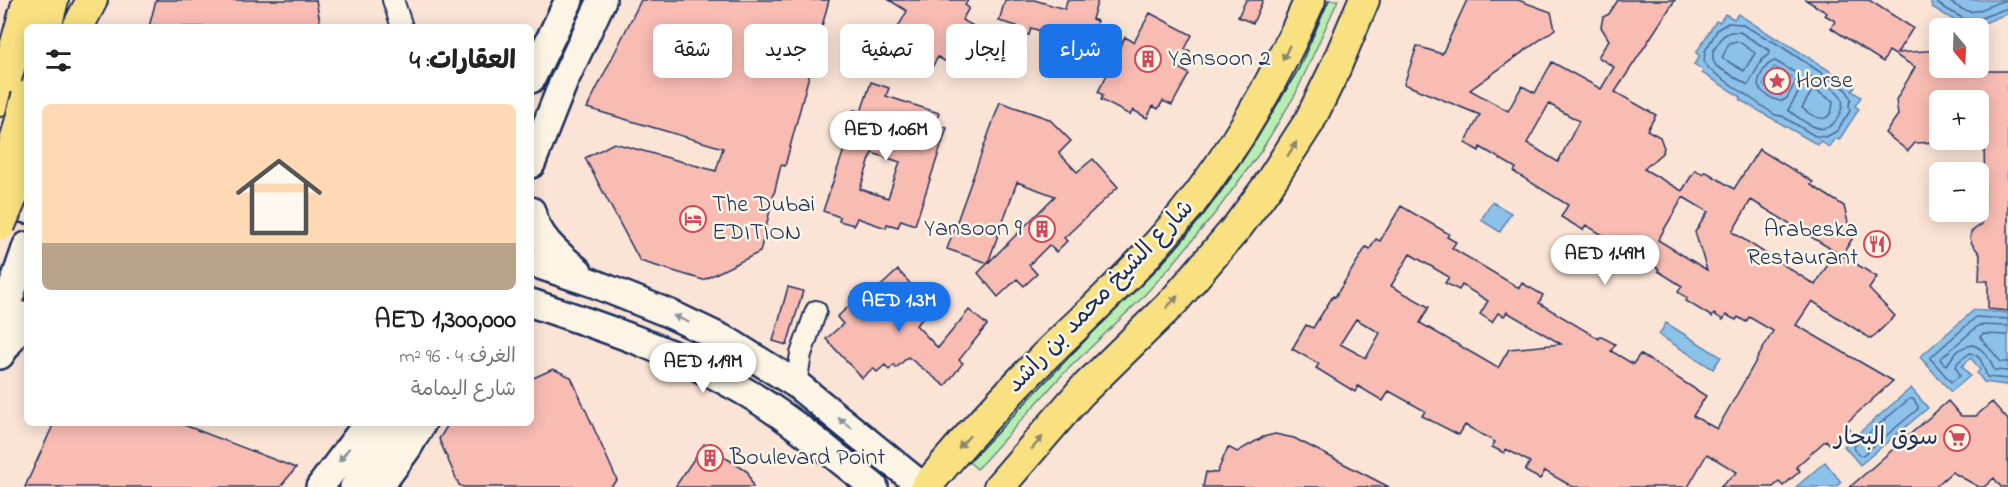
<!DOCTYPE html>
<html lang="ar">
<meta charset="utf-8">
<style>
:root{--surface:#fff;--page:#f6f6f6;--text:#222;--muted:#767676;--line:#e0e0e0;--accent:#1a73e8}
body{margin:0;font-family:"Indie Flower","Playpen Sans Arabic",sans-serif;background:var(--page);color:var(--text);direction:rtl;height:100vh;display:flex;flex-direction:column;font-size:22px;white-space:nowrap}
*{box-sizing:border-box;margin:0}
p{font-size:20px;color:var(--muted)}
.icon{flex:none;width:33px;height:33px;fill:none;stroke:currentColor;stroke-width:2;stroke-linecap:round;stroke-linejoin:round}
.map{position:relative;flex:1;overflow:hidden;direction:ltr}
.details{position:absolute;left:24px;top:24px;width:510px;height:402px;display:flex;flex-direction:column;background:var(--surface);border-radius:9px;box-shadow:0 3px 15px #0003;direction:rtl}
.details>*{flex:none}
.top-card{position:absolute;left:552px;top:24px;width:570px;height:54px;direction:rtl;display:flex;gap:12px}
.needle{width:39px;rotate:161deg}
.tools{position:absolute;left:1929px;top:18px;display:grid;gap:12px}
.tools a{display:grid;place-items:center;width:60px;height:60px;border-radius:9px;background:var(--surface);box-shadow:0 3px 15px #0003;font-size:30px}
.price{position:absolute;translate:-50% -51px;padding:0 14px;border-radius:21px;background:#fff;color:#222;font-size:20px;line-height:39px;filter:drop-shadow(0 2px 3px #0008)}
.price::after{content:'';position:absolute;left:50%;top:36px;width:18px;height:14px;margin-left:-9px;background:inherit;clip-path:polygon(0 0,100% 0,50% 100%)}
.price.active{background:var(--accent);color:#fff}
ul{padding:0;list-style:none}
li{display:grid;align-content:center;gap:12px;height:318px;padding:0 18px}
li+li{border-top:2px solid var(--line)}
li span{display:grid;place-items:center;height:186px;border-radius:9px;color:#555}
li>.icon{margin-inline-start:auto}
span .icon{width:108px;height:108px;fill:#fffc;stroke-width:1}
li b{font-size:26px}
h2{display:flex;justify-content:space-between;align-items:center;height:72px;padding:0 18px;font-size:26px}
.pill{padding:0 21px;border-radius:9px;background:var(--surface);box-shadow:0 3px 15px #0003;font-size:21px;line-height:54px}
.pill.active{background:var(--accent);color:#fff}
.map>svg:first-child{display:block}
.green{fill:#b8eeb1;stroke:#6a8e88;stroke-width:1.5}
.water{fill:#8cc1ea;stroke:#5f87b2;stroke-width:1.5;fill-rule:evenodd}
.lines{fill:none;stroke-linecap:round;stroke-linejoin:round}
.shore{stroke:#486996;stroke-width:1.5}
.building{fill:#f8bcb3;stroke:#1b2f5e;stroke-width:1.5;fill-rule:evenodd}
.street-casing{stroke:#1b2f5e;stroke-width:24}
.secondary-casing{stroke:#1b2f5e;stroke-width:32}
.primary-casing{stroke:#1b2f5e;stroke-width:34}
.street{stroke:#fcf5e5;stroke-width:20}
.secondary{stroke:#fcf5e5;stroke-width:27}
.primary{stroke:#f9e181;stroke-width:30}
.tram{stroke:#1b2f5e;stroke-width:1.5}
.primary-bridge-casing{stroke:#1b2f5e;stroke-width:34;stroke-linecap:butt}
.primary-bridge{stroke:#f9e181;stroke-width:30}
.oneway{fill:#8a8870}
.oneway2{fill:#8c92a2}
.labels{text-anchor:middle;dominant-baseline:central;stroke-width:5;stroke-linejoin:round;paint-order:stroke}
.poi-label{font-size:24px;fill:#1b2f5e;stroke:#fcf5e5;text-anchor:start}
.street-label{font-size:24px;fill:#1b2f5e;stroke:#fcf5e5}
</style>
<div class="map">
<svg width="2008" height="487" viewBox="0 0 2008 487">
<rect width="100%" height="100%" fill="#fbe4d6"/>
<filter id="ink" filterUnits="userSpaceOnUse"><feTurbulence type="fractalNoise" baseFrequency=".0167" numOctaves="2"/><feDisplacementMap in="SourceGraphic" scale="12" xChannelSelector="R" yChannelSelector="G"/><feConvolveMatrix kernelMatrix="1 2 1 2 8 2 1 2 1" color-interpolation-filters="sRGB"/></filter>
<g filter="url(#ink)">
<path class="green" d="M1319,0h19l-43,95 -34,56 -45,61 -45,54 -32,35 -76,73 -86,95 -15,-13 138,-140z"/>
<path class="water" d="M1930,0h78v13l-26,11 -20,1 -30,-18z
M1725,14l9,5 4,-5 39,25 1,-1 77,49 -3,4 9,6 -6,9 4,3 -20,31 -4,-2 -6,9 -9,-6 -2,4 -78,-45 1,-3 -39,-24 1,-3 -9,-6 6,-8 -4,-3 20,-32 4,1zM1774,67l18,10 -11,19 -18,-11z
M1492,202l19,11 -11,19 -19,-12z
M1974,310l34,3v74l-2,-2 -22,-3 -7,-9 3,-3 -9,-12 -9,8 8,10 -19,16 -31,-35z
M1666,323l55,34 -8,12 -54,-34z
M1911,388l17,20 -68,57 -16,-19z
M1825,462l16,20 -5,5h-40z"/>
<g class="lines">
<path class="shore" d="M1936,0l2,4 26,15 17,-1 27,-10
M1947,0c5,3 11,8 17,10 16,6 29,-9 44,-10
M1728,23l13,1 38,21 67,44 5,10 -2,6 1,6 -13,20 -11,6 -11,-1 -33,-20 -7,-1 -65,-45 -6,-8 1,-11 13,-22z
M1730,32h10l30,19 -1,3 -7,6 -14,25 -32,-19 -3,-6v-9l10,-15z
M1738,41l17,12 -11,18 -22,-13 7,-15z
M1775,61l19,11 4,5 -11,21 -5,3c-8,0 -20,-8 -24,-15 0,-9 8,-23 17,-25z
M1807,75c7,2 28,14 32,19 9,10 -2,32 -14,34 -11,3 -29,-12 -37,-18l15,-25z
M1813,89l20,12c-1,26 -18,18 -31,7z
M2008,319l-32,-2 -46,41 21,24 9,-6 -4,-9 2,-5 12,-9c13,3 13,14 17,24l21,2
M2008,326l-29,-1 -39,34 4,5 3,1c6,-10 13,-19 26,-20 11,4 18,15 21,25l14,1
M2008,335l-25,-1 -3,3 21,25h7
M1909,399h4l5,7v3l-55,46h-4l-5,-7 1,-3z"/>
</g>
<path class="building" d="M156,0h160l5,27h-172z
M641,0h188l-44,166 -4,-1 -21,87 -57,28 -63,-19 -55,-103 29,-15 102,28 7,-23 -136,-40z
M889,0h79l-3,5 4,3 -7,12 10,5 -17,31 -4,-3 -5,9 -8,-5 -6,10 -13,-8 -3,6 -30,-16 21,-38z
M1005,0h29l31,9 2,-9h31l-6,19 5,2 -5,17 -13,-4 -1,4 -15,-5 -2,4 -30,-9 -2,7 -13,-3 1,-6 -18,-5z
M1246,0h17l-10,23 -15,-6z
M1467,0h51l33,12 4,17 -85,61 38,21 14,-25 13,7 17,-31 49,27 13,-22 -16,-10 11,-17 -8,-13 2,-10 6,-3 9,-14h57l-60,92 41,23 -9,15 13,7 4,11 -2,5 -18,16 38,22 13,-21 8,4 2,-3 29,18 25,-40 54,33 -2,3 33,21 8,33 -10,16 35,22 -8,12 26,27 -24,23 -59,-38 -16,24 97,56 -48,43 4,5 -19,16 -4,-5 -30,27 4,4 -17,15 -4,-4 -6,5h-53l17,-15 -30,-18 -19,33h-115l-28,-16 -5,8 -15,-8 5,-9 -24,-13 -2,4 -12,-6 3,-5 -30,-17 -6,10 -37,-19 3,-5 -36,-20 -6,10 -25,-15 -3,6 -39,-24 3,-4 -27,-15 14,-24 7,3 20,-32 2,1 31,-50 4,2 6,-10 4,2 21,-35 48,28 -2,3 9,5 -4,6 67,40 3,-5 21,12 -4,8 60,36 1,-3 15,8 -4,7 22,13 7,-10 66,42 -13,20 24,13 56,-98 -24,-14 -3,5 -8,-5 -2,3 -10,-5 -3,5 -9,-6 -2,3 -26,-16 1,-3 -9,-6 4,-6 -24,-15 1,-2 -73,-44 -3,5 -22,-13 7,-12 -54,-33 2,-4 -36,-21 -1,4 -14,-8 15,-28 -76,-31 13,-38 25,8zM1549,104l30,17 -21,41 -31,-19zM1683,197l25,15 -13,20 12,38 -49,-30zM1751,200l85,52 -21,33 -83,-53zM1410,254l39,23 -4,6 14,7 3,-5 26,16 -8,13 12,8 6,-9 6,3 3,-4 54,32 -52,5 -11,19 -78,-45 9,-16 -38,-21zM1356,319l24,14 -14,25 -26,-14z
M1806,0h63l44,28 -16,25 43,-3v18h46v3h22v240l-20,-2v-28h-9l1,-27 -8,-10 -2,-6 1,-6 11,-8 -1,-11 4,-1 -1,-72 -6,1v-41h-38v42l-25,1 -7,8 -23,-18 13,-18 -2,-15 19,-33 -26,-16 -6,11 -52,-34 4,-7 -10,-6 2,-2z
M1150,13l42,22 -7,14 5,2 -9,18 8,5 -17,31 -9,-4 -5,8 -5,-3 -6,12 -14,-8 -3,5 -29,-15 2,-5 -5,-3 12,-23 -5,-3 9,-16 4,2 7,-15 9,5z
M871,82l18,6 -3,8 53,17 -4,11 12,4 -32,97 -14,-5 -3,7 -11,-3 -1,4 -29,-10 -3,7 -15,-4 1,-4 -17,-6 23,-67 -4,-1 12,-33 7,2zM872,153l28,9 -12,36 -28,-9z
M1000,102l49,17 22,22 -12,12 18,19 16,-13 25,28 -54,51 3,3 -11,11 -7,-7 -20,20 8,9 -13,12 -7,-7 -19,18 -20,-24 77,-77 -38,-14 -29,81 -41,-14z
M898,270l18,20 -3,3 17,19 -14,13 22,23 31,-38 18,15 -28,35 4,3 -18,23 -37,-29 -12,11 -2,-3 -5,5 -4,-5 -8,7 -4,-4 -11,10 -36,-39 17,-15 -6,-7 30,-27 4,5z
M788,287l15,4 -16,54 -14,-4z
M553,369l18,8 46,103 -7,7h-147l-4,-2 -20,-46 10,-16h82v-44z
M1948,401l13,15h15l16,-14 16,18v67h-7l-7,-9 -10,9h-5l-27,-15 -17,15h-85z
M54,423h125l117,45 -16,19h-255z
M1275,434l19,4 95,49h-186l3,-15 11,1 11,-26 9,5 26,-15z
M704,444l44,28 5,15h-78z"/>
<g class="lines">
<defs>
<path id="street" d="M393,0l9,27
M796,384l5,-30 15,-43"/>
<path id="secondary" d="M531,79l38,-79
M531,164l33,-83 38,-81
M0,204l27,5
M531,211c6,27 27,43 47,60
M531,262l62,21 75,30 61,29 67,42 127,103
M531,303c72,24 144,48 211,87 47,27 89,63 132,97
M0,324l27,-78
M0,355l27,-40
M320,487l48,-64
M354,487l43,-64
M379,487l29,-40 14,-24"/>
<path id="primary" d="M46,27l7,-27
M78,27l14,-27
M0,101l28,-101
M926,487c38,-48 80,-92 123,-135 39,-38 80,-75 116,-116 61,-70 108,-150 145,-236
M999,487l82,-95 93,-91 64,-75 29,-39 42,-65 25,-51 30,-71"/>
</defs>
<use href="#street" class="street-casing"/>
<use href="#secondary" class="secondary-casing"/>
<use href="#primary" class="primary-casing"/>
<use href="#street" class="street"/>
<use href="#secondary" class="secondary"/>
<use href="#primary" class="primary"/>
<path class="tram" d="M967,464l128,-134 53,-53 54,-62 54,-75 42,-70 31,-70"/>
<defs>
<path id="primary-bridge" d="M0,199l27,-103
M0,225l19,-44"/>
</defs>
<use href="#primary-bridge" class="primary-bridge-casing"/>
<use href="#primary-bridge" class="primary-bridge"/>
</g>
<defs><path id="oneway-solid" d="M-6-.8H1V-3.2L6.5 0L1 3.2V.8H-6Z" transform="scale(1.5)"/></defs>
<g class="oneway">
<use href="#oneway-solid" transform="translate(1286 53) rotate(115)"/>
<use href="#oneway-solid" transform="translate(1292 149) rotate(-57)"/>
<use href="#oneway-solid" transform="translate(1172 302) rotate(-46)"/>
<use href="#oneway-solid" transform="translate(964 442) rotate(132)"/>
<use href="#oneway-solid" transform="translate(1037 443) rotate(-49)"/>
</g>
<g class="oneway2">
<use href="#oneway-solid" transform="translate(681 319) rotate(-156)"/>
<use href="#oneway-solid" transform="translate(845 423) rotate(-142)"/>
<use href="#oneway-solid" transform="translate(344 455) rotate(127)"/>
</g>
</g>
<defs>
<symbol id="building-ring" viewBox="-11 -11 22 22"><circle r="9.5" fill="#fcf5e5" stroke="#d1495b" stroke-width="1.5"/><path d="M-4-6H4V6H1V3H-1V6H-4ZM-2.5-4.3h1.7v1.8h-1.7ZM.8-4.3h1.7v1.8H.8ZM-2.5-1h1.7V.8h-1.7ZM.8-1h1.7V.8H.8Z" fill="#d1495b"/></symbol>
<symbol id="sight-ring" viewBox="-11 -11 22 22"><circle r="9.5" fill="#fcf5e5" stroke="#d1495b" stroke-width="1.5"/><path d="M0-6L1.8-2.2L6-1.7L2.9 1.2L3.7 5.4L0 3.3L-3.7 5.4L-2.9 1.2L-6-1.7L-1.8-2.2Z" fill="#d1495b"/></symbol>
<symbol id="hotel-ring" viewBox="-11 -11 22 22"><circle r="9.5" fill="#fcf5e5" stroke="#d1495b" stroke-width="1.5"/><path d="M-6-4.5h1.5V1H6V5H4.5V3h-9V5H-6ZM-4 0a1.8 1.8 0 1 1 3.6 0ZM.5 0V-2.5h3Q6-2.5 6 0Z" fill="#d1495b"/></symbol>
<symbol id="restaurant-ring" viewBox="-11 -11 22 22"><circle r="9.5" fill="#fcf5e5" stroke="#d1495b" stroke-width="1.5"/><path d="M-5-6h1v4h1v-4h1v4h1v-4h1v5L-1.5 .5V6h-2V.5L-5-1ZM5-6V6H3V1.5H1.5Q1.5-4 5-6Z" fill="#d1495b"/></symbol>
<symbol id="supermarket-ring" viewBox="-11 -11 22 22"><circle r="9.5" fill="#fcf5e5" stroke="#d1495b" stroke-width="1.5"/><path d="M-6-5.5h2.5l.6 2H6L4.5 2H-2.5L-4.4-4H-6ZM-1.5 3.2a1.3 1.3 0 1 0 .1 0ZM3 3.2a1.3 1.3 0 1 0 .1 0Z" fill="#d1495b"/></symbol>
</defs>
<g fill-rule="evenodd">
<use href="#building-ring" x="1133" y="44" width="30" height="30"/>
<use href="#sight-ring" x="1762" y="66" width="30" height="30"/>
<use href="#hotel-ring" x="678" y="204" width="30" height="30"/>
<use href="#building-ring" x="1027" y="214" width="30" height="30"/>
<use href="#restaurant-ring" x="1862" y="229" width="30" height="30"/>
<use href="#supermarket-ring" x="1942" y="423" width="30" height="30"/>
<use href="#building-ring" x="695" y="443" width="30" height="30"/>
</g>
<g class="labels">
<g class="poi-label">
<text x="1168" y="59">Yansoon 2</text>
<text x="1796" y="81">Horse</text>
<text x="712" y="205">The Dubai<tspan x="712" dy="28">EDITION</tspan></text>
<text x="1022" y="229" text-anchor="end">Yansoon 9</text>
<text x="1858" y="230" text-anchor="end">Arabeska<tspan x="1858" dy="28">Restaurant</tspan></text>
<text x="1938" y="438" text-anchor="end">سوق البحار</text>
<text x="730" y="458">Boulevard Point</text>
</g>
<g class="street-label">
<text transform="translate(1101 297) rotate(-46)">شارع الشيخ محمد بن راشد</text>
</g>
</g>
</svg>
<div class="tools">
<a><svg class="needle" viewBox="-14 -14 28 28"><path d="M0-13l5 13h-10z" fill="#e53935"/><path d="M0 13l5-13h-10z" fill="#767676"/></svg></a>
<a>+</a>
<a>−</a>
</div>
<b class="price" style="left:886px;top:162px">AED 1.06M</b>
<b class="price" style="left:1605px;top:286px">AED 1.49M</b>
<b class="price active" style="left:899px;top:333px">AED 1.3M</b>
<b class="price" style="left:703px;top:394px">AED 1.19M</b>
<div class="top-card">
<a class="pill active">شراء</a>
<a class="pill">إيجار</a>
<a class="pill">تصفية</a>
<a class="pill">جديد</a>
<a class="pill">شقة</a>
</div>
<section class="details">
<h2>العقارات: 4<svg class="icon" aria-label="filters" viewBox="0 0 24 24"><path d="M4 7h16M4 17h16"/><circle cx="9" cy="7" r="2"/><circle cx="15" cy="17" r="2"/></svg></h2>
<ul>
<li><span style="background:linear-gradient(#ffd9b3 75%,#b9a48a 0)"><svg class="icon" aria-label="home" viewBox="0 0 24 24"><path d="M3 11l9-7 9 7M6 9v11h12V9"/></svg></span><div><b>AED 1,300,000</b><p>الغرف: 4 · 96 m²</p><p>شارع اليمامة</p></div></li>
</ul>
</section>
</div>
